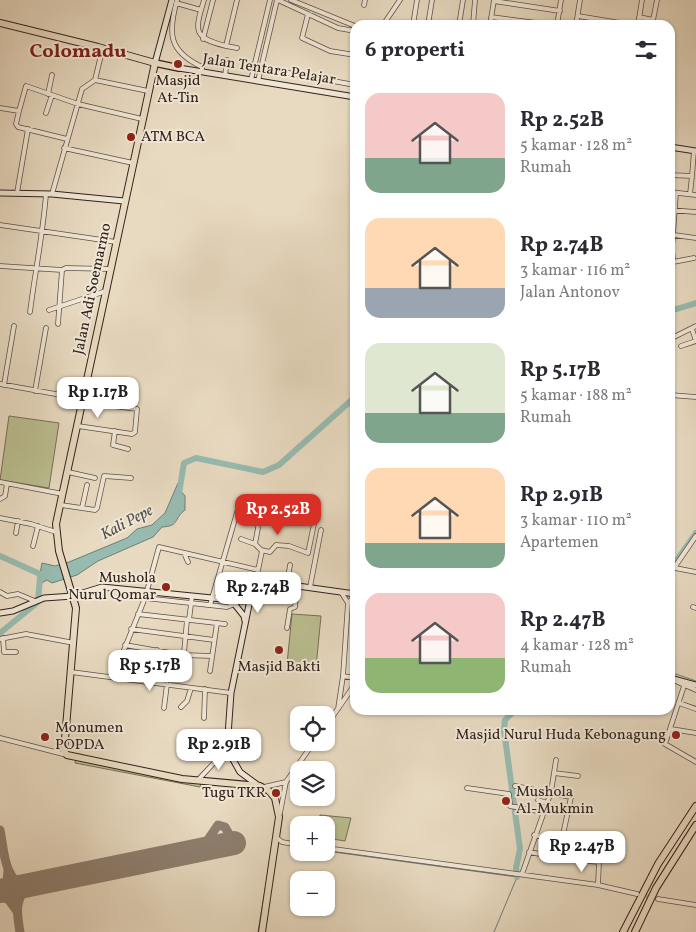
<!DOCTYPE html>
<html lang="id">
<meta charset="utf-8">
<style>
:root{--surface:#fff;--page:#f2f2f3;--text:#2b2b33;--muted:#7c7c81;--accent:#d93025}
body{margin:0;font-family:Vollkorn,serif;background:var(--page);color:var(--text);height:100vh;display:flex;flex-direction:column;font-size:19px;white-space:nowrap}
*{box-sizing:border-box;margin:0}
p{font-size:16px;color:var(--muted)}
.icon{flex:none;width:28px;height:28px;fill:none;stroke:currentColor;stroke-width:2;stroke-linecap:round;stroke-linejoin:round}
.map{position:relative;flex:1;overflow:hidden}
.sheet{position:absolute;left:350px;top:20px;width:325px;height:695px;display:flex;flex-direction:column;background:var(--surface);border-radius:15px;box-shadow:0 1px 4px #0004}
.sheet>*{flex:none}
.fabs{position:absolute;left:290px;top:706px;display:grid;gap:10px}
.fabs a{display:grid;place-items:center;width:45px;height:45px;border-radius:10px;background:var(--surface);box-shadow:0 1px 4px #0004;font-size:25px}
.price{position:absolute;translate:-50% -42px;padding:0 11px;border-radius:10px;background:#fff;color:#222;font-size:16px;line-height:32px;filter:drop-shadow(0 1px 2px #0008)}
.price::after{content:'';position:absolute;left:50%;top:30px;width:15px;height:11px;margin-left:-8px;background:inherit;clip-path:polygon(0 0,100% 0,50% 100%)}
.price.current{background:var(--accent);color:#fff}
ul{padding:0;list-style:none}
li{display:flex;align-items:center;gap:15px;height:125px;padding:0 15px}
li span{display:grid;place-items:center;flex:none;width:140px;height:100px;border-radius:15px;color:#555}
li>.icon{margin-inline-start:auto}
span .icon{width:60px;height:60px;fill:#fffc;stroke-width:1}
li b{font-size:21px}
h2{display:flex;justify-content:space-between;align-items:center;height:60px;padding:0 15px;font-size:21px}
.map>svg:first-child{display:block}
.green{fill:#babe90;stroke:#767055}
.water{fill:#97bbb0;stroke:#6f7e74}
.lines{fill:none;stroke-linecap:round;stroke-linejoin:round}
.stream{stroke:#6f7e74;stroke-width:1}
.river{stroke:#97bbb0;stroke-width:6}
.taxiway{stroke:#8e7e6e;stroke-width:9}
.runway{stroke:#8e7e6e;stroke-width:24}
.street-tunnel{stroke:#c4b5a0;stroke-width:4;stroke-dasharray:4 2;stroke-linecap:butt}
.street-casing{stroke:#605044;stroke-width:5.5}
.secondary-casing{stroke:#33221a;stroke-width:7}
.primary-casing{stroke:#33221a;stroke-width:8}
.highway-casing{stroke:#33221a;stroke-width:8}
.street{stroke:#f0e7d7;stroke-width:4}
.secondary{stroke:#f0e7d7;stroke-width:5}
.primary{stroke:#e8dac1;stroke-width:5.5}
.highway{stroke:#e8dac1;stroke-width:6}
.poi-dot{fill:#8f2418;stroke:#f0e7d7;stroke-width:2}
.labels{text-anchor:middle;dominant-baseline:central;stroke-width:4;stroke-linejoin:round;paint-order:stroke}
.street-label{font-size:15px;fill:#33221a;stroke:#f0e7d7}
.poi-label{font-size:15px;fill:#33221a;stroke:#f0e7d7;text-anchor:start}
.water-label{font-size:16px;font-style:italic;fill:#515047;stroke:#f0e7d7}
.district-label{font-size:20px;font-weight:bold;fill:#7a1f14;stroke:#f0e7d7}
</style>
<div class="map">
<svg width="696" height="932" viewBox="0 0 696 932">
<rect width="100%" height="100%" fill="#e8dac1"/>
<filter id="stains"><feTurbulence type="fractalNoise" baseFrequency=".004" numOctaves="4"/><feColorMatrix values="0 0 0 0 .2 0 0 0 0 .09 0 0 0 0 .02 0 0 0 .5 -.17"/></filter>
<radialGradient id="worn" r=".72"><stop offset=".6" stop-color="#630" stop-opacity="0"/><stop offset="1" stop-color="#630" stop-opacity=".3"/></radialGradient>
<path class="green" d="M9,416l50,7 -10,65 -49,-8z
M292,614l29,2 -5,51 -29,-3z
M76,758l125,26 -1,3 -125,-24z
M320,815l31,3 -6,23 -19,-3v-13h-7z"/>
<path class="water" d="M178,483l2,7 5,6v14c-12,9 -5,16 -23,17l-9,10 -55,24 -21,14 -25,8 -5,-3 -9,5 4,-22 13,3 14,-4 58,-24 10,-9 15,-4 13,-12z"/>
<g class="lines">
<path class="stream" d="M670,672l26,9
M326,851l191,26 -23,55
M258,932l15,-90"/>
<path class="river" d="M670,311l26,-8
M178,499l6,-36 12,-5 67,14 16,-7 76,-68
M0,556l40,18h9
M670,570l26,-37
M0,633l38,-31 2,-25
M515,710l-10,10 -1,10 16,119 -4,19 1,9"/>
<path class="taxiway" d="M0,830c4,19 4,54 28,56
M196,851l9,-7 13,-19 7,2 5,9 -3,12 -9,5 -14,-3
M0,890l7,-8 1,-12
M0,895l9,5 8,11
M20,932c-3,-19 -6,-31 8,-46"/>
<path class="runway" d="M0,891l234,-48"/>
<path class="street-tunnel" d="M640,895l18,4"/>
<defs>
<path id="street" d="M177,0c-9,33 -9,51 25,67v5
M204,0c-9,30 -12,38 22,46l11,-46
M278,0l60,28 17,3
M291,0l64,26
M494,1l66,10
M176,3l25,7
M364,5l1,-5
M308,14l-6,24 28,13 25,4
M578,16l48,8
M491,17l61,8
M639,17l14,3
M383,25l17,-25
M413,25l4,-25
M428,25l4,-25
M459,25l4,-25
M473,25l2,-25
M490,25l4,-25
M557,25l4,-25
M576,25l4,-25
M638,25l4,-25
M652,25l5,-25
M203,39l10,-39
M226,46l11,2
M261,68l94,17
M225,76l2,-16
M95,80l53,11
M251,80l19,-80
M258,81l19,-81
M48,94l4,-19
M0,108l19,3 7,-25 52,18 64,15
M19,111l-3,13 2,3 49,12
M46,113l6,-18
M64,148l69,15
M670,175l22,1 2,-25
M670,192l26,3
M17,193l11,-64
M52,194l30,-105 13,-9 7,-29
M690,194l2,-18
M670,210l26,2
M0,225l116,17
M674,235l22,3
M670,248h2l4,-55
M672,248l1,14 21,-4
M0,266l62,4 4,-2 44,1
M49,310l57,-19
M30,312c5,-40 13,-78 16,-118
M58,324l4,-54
M670,339l26,-13
M681,346l15,-5 -4,-12
M0,384l83,15
M4,385l10,-59
M35,391l11,-63
M670,395l26,2
M78,426l54,8 3,-2 2,-23 -54,-7
M115,431l-2,14 15,4
M68,472l27,6
M0,482l63,12
M0,499l5,-3 2,-12
M61,505l34,5 2,-2 7,-32 27,2
M82,508l5,-23
M0,518l31,6 25,8
M16,533l2,-12
M241,539l14,5 7,7 -7,34
M255,544l3,-16 -2,-7
M33,546l5,-20
M261,550l9,2 6,-7 13,1 19,7 6,-29
M184,553l4,9
M670,567l26,5
M674,568l22,-32
M287,584l3,-19
M310,587l11,-57
M0,592l7,4 11,-2 17,7
M341,592l7,11
M355,596l-7,7 -5,73 12,2
M145,598l82,9 8,-3
M250,603l11,1 1,-10
M210,605l28,-96
M693,607l3,1
M138,614l87,10
M189,620l3,-24
M287,628l3,-19 5,-2 2,-22
M131,629l83,11
M3,638l1,14h12
M0,639l26,-5 48,9
M125,645l57,10 30,1
M184,653l3,-33
M210,671l7,-48
M71,672l160,21
M153,673l8,2 4,-12 -1,-2 -9,-3
M113,677l32,-79 14,-51 99,23
M673,680l23,10
M151,683l6,-33
M684,686l-19,58 31,18
M679,703l17,6
M181,707l6,-6 4,-13
M164,708l3,-24
M338,709l5,-33
M204,718l1,-29
M326,726l29,-42
M671,729l25,4
M0,738l67,17
M554,773l24,3
M198,780l29,-31
M515,786l56,11 -13,61
M264,787l22,-5
M467,788l42,6 1,12 33,6
M538,800l9,3
M280,813l6,-31 28,-40
M276,837l6,5 17,3
M326,848l272,37 39,9
M529,852l44,8 5,-1 2,-16 -46,-8
M578,860l21,2 -1,23
M522,874l29,-82 5,-32
M658,899l38,6"/>
<path id="secondary" d="M155,63l17,-63
M179,68l176,29
M670,147l26,4
M0,193l52,1 72,7
M250,600l-19,93 -4,56 13,23 19,14
M232,601l12,15 1,5
M0,613l13,-2 31,-13 29,-2 29,-9 140,14 8,-1 5,-15 7,-4 93,13
M670,678l26,7"/>
<path id="primary" d="M155,63l24,5"/>
<path id="highway" d="M0,23l98,24 57,16
M155,63l-99,461 3,27 17,57 -12,143 3,4 115,24 78,7 9,5 6,7 4,19 -17,115
M623,932l35,-68 38,-58
M635,932l21,-44 40,-63"/>
</defs>
<use href="#street" class="street-casing"/>
<use href="#secondary" class="secondary-casing"/>
<use href="#primary" class="primary-casing"/>
<use href="#highway" class="highway-casing"/>
<use href="#street" class="street"/>
<use href="#secondary" class="secondary"/>
<use href="#primary" class="primary"/>
<use href="#highway" class="highway"/>
</g>
<g class="poi-dot">
<circle cx="178" cy="64" r="5"/>
<circle cx="131" cy="137" r="5"/>
<circle cx="166" cy="587" r="5"/>
<circle cx="279" cy="650" r="5"/>
<circle cx="676" cy="735" r="5"/>
<circle cx="45" cy="737" r="5"/>
<circle cx="276" cy="793" r="5"/>
<circle cx="506" cy="801" r="5"/>
</g>
<g class="labels">
<g class="street-label">
<text transform="translate(269 70) rotate(9)">Jalan Tentara Pelajar</text>
<text transform="translate(93 289) rotate(-78)">Jalan Adi Soemarmo</text>
</g>
<g class="poi-label">
<text x="178" y="81" text-anchor="middle">Masjid<tspan x="178" dy="17">At-Tin</tspan></text>
<text x="141" y="137">ATM BCA</text>
<text x="156" y="578" text-anchor="end">Mushola<tspan x="156" dy="17">Nurul Qomar</tspan></text>
<text x="279" y="667" text-anchor="middle">Masjid Bakti</text>
<text x="55" y="728">Monumen<tspan x="55" dy="17">POPDA</tspan></text>
<text x="666" y="735" text-anchor="end">Masjid Nurul Huda Kebonagung</text>
<text x="516" y="792">Mushola<tspan x="516" dy="17">Al-Mukmin</tspan></text>
<text x="266" y="793" text-anchor="end">Tugu TKR</text>
</g>
<g class="water-label">
<text transform="translate(127 523) rotate(-28)">Kali Pepe</text>
</g>
<g class="district-label">
<text x="78" y="52">Colomadu</text>
</g>
</g>
<rect width="100%" height="100%" filter="url(#stains)"/>
<rect width="100%" height="100%" fill="url(#worn)"/>
</svg>
<div class="fabs">
<a><svg class="icon" aria-label="locate" viewBox="0 0 24 24"><circle cx="12" cy="12" r="6"/><path d="M12 2v4M12 18v4M2 12h4M18 12h4"/></svg></a>
<a><svg class="icon" aria-label="layers" viewBox="0 0 24 24"><path d="M12 4l9 5-9 5-9-5zM3 14l9 5 9-5"/></svg></a>
<a>+</a>
<a>−</a>
</div>
<b class="price" style="left:98px;top:419px">Rp 1.17B</b>
<b class="price current" style="left:278px;top:536px">Rp 2.52B</b>
<b class="price" style="left:258px;top:614px">Rp 2.74B</b>
<b class="price" style="left:150px;top:692px">Rp 5.17B</b>
<b class="price" style="left:219px;top:771px">Rp 2.91B</b>
<b class="price" style="left:582px;top:873px">Rp 2.47B</b>
<section class="sheet">
<h2>6 properti<svg class="icon" aria-label="filters" viewBox="0 0 24 24"><path d="M4 7h16M4 17h16"/><circle cx="9" cy="7" r="2"/><circle cx="15" cy="17" r="2"/></svg></h2>
<ul>
<li><span style="background:linear-gradient(#f6c9c9 65%,#7fa58c 0)"><svg class="icon" aria-label="home" viewBox="0 0 24 24"><path d="M3 11l9-7 9 7M6 9v11h12V9"/></svg></span><div><b>Rp 2.52B</b><p>5 kamar · 128 m²</p><p>Rumah</p></div></li>
<li><span style="background:linear-gradient(#ffd9b3 70%,#9aa5b1 0)"><svg class="icon" aria-label="home" viewBox="0 0 24 24"><path d="M3 11l9-7 9 7M6 9v11h12V9"/></svg></span><div><b>Rp 2.74B</b><p>3 kamar · 116 m²</p><p>Jalan Antonov</p></div></li>
<li><span style="background:linear-gradient(#dfe7d0 70%,#7fa58c 0)"><svg class="icon" aria-label="home" viewBox="0 0 24 24"><path d="M3 11l9-7 9 7M6 9v11h12V9"/></svg></span><div><b>Rp 5.17B</b><p>5 kamar · 188 m²</p><p>Rumah</p></div></li>
<li><span style="background:linear-gradient(#ffd9b3 75%,#7fa58c 0)"><svg class="icon" aria-label="home" viewBox="0 0 24 24"><path d="M3 11l9-7 9 7M6 9v11h12V9"/></svg></span><div><b>Rp 2.91B</b><p>3 kamar · 110 m²</p><p>Apartemen</p></div></li>
<li><span style="background:linear-gradient(#f6c9c9 65%,#8fb573 0)"><svg class="icon" aria-label="home" viewBox="0 0 24 24"><path d="M3 11l9-7 9 7M6 9v11h12V9"/></svg></span><div><b>Rp 2.47B</b><p>4 kamar · 128 m²</p><p>Rumah</p></div></li>
</ul>
</section>
</div>
